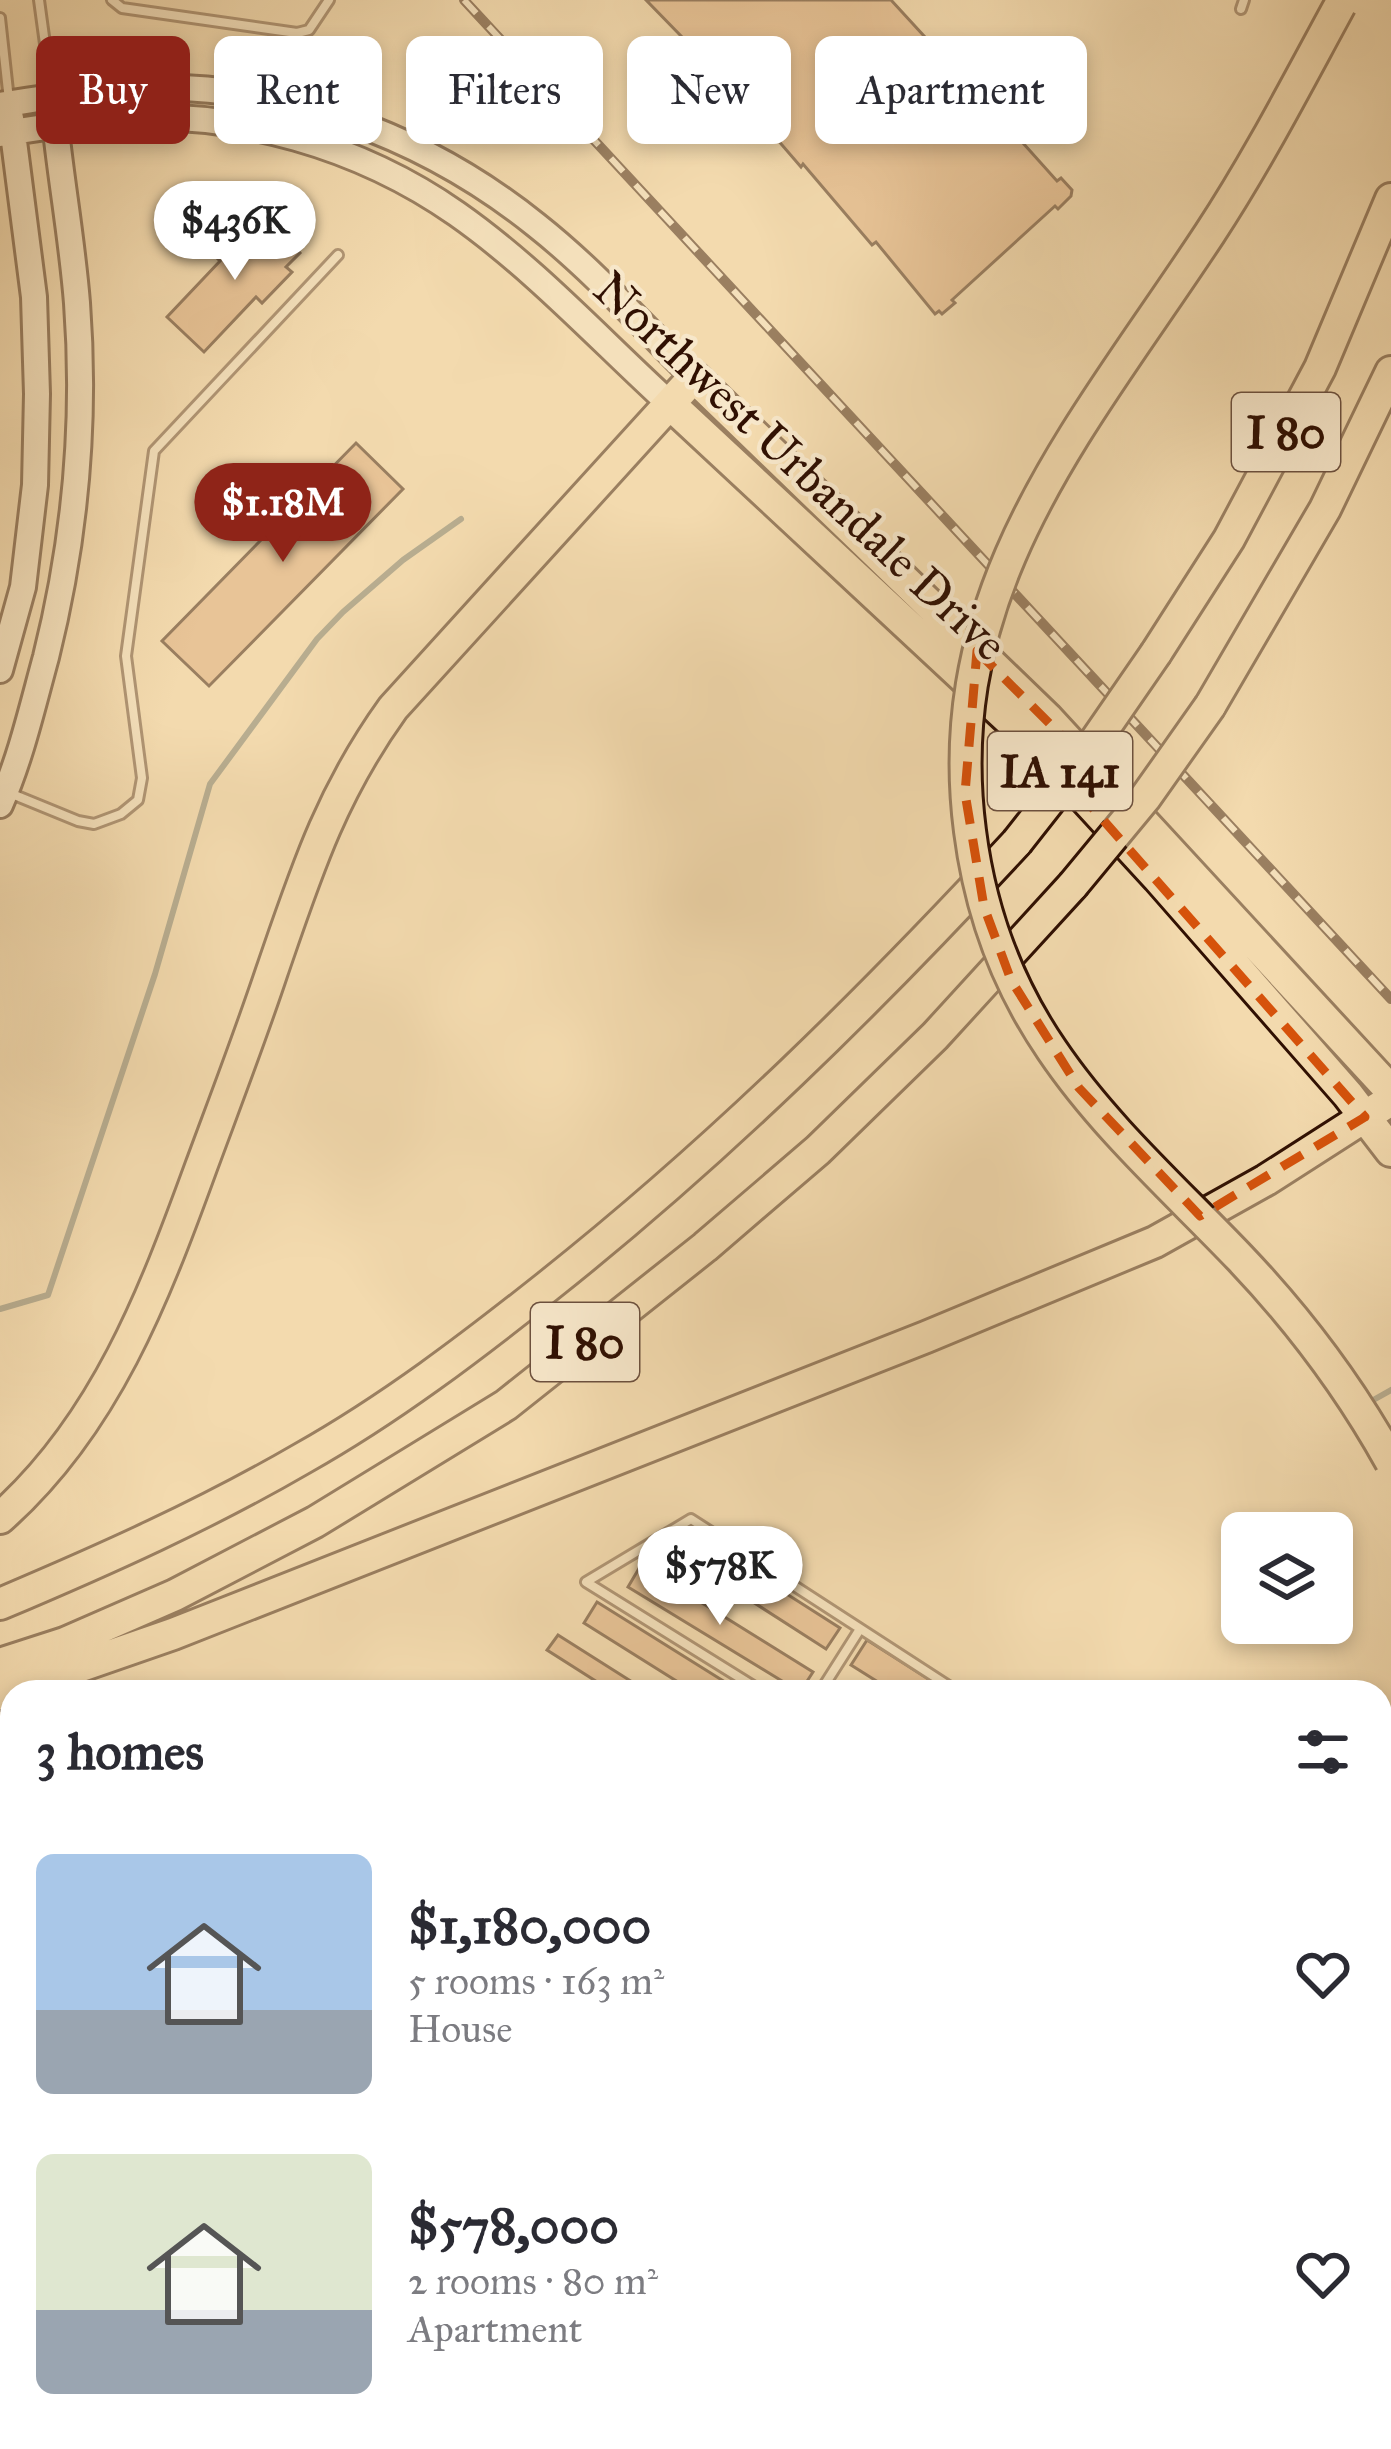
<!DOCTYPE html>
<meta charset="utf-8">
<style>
:root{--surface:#fff;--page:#f7f7f7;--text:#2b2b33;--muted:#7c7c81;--accent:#8f2418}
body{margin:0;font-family:"IM FELL Great Primer",serif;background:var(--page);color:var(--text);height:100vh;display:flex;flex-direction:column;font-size:45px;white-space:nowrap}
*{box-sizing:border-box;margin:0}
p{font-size:39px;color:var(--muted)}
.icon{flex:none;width:66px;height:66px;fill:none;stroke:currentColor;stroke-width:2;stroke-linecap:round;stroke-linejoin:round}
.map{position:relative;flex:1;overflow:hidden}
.drawer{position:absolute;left:0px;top:1680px;width:1392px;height:771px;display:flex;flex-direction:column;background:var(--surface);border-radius:36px 36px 0 0;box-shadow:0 6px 18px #0003}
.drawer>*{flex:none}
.top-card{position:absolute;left:36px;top:36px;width:1320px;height:108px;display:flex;gap:24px}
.buttons{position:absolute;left:1221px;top:1512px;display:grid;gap:24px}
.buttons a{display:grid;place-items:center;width:132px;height:132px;border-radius:18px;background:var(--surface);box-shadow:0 6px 18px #0003;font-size:60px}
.price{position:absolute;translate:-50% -102px;padding:0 27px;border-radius:42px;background:#fff;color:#222;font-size:39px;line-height:78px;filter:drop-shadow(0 3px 6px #0008)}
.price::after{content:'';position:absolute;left:50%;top:72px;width:36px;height:27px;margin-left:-18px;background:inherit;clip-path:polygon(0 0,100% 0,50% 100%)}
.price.on{background:var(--accent);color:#fff}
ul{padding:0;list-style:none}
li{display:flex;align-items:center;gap:36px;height:300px;padding:0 36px}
li span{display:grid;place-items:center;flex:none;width:336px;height:240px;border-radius:18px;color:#555}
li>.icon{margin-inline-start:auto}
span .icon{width:144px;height:144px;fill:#fffc;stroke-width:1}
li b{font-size:51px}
h2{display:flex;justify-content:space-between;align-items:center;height:144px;padding:0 36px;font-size:51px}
.pill{padding:0 42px;border-radius:18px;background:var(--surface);box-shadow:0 6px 18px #0003;font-size:42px;line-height:108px}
.pill.on{background:var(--accent);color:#fff}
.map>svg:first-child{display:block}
.green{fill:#b8c08c;stroke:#746847;stroke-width:3}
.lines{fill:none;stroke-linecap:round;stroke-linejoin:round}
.stream{stroke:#71766b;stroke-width:6}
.building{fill:#dba87a;stroke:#301002;stroke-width:3}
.lane-casing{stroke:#61422d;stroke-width:14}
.street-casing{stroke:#61422d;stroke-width:22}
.secondary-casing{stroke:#301002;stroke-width:30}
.highway-casing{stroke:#301002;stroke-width:36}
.lane{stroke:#f7e7ca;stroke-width:8}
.street{stroke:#f7e7ca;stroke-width:16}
.secondary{stroke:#f7e7ca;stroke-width:24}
.highway{stroke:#f3daae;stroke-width:30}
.rail-casing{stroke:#301002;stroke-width:10}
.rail{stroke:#f7e7ca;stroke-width:6;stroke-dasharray:18;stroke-linecap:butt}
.highway-bridge-casing{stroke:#301002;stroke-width:36;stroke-linecap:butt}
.highway-bridge{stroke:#f3daae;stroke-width:30}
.marked{fill:none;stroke:#d6520b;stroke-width:9;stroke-dasharray:24 15;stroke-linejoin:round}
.labels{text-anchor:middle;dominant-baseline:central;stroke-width:9;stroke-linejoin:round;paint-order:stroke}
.shield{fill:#f7e7ca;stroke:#6c503e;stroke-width:3}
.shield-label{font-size:45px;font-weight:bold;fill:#301002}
.street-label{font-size:48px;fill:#301002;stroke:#f7e7ca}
</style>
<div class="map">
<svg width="1391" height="2449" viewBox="0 0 1391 2449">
<rect width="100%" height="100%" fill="#f3daae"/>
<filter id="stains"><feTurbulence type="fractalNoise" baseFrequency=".00167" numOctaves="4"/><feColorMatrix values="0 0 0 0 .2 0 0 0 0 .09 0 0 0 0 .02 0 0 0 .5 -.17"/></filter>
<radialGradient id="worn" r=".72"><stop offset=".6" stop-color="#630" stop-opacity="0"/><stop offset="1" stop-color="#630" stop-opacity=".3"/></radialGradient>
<path class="green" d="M12,1793v646h292l1,10h-305v-651z"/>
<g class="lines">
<path class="stream" d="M0,1309l48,-14 107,-321 55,-190 107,-145 26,-27 60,-52 58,-41
M1368,1403l23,-13"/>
</g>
<path class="building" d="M646,0h245l101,110 3,-3 12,13 -3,2 53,59 4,-3 11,12 -1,6 -13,13 -3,-3 -103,94 3,3 -13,11 -3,-3 -4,3 -59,-72 -4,3 -69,-81 -2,3 -68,-79 -2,3 -16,-14 3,-3z
M263,216l37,37 -14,14 6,5 -30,31 -6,-6 -52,55 -37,-35 53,-56 -6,-6 24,-26 7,6z
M356,443l47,46 -194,197 -47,-45z
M685,1529l155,99 -14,21 -154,-99z
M641,1565l172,107 -13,20 -172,-105z
M597,1602l144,90h-47l-110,-69z
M558,1635l90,57h-35l-66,-42z
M867,1640l82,52h-55l-43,-27z"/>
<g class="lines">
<defs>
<path id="lane" d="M39,0l13,95
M112,0l10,8 175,25 12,-3 20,-30
M1241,9l3,-9
M0,18l9,82
M12,794l66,27 16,3 27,-10 17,-14 4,-22 -16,-122 28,-205 184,-196
M763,1692l-177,-110 105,-63 267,173
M820,1692l40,-63
M1380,1949l11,-2
M1380,2049l11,-2
M1380,2071l11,-2
M0,2149l12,-2
M1380,2184l11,-2
M0,2207l12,-2
M0,2269l12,-2
M0,2335l12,-2
M1380,2420l11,-2
M105,2439l1,10
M166,2439l1,10
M230,2439l1,10
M378,2439l2,10
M739,2449l4,-10
M1259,2449l17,-10"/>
<path id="street" d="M1380,1858l11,-2
M832,2449l1,-10"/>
<path id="secondary" d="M0,105c45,-7 90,-15 137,-17 144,-6 287,47 399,137 57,45 107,101 158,152
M0,134c39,-6 79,-13 118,-16 120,-7 242,28 339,96 77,54 144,127 213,190
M0,670l23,-83 12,-102 2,-91 -3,-97 -23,-179
M0,805c21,-48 32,-97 46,-148 29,-116 40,-235 31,-354 -5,-64 -17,-128 -23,-191"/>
<path id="highway" d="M670,404l363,338 125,136 190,217 43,56
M1156,653l73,-114 91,-171 71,-169
M1210,706l115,-197 66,-137
M0,1518c105,-93 154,-222 201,-351 24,-65 49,-130 71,-196 34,-99 59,-177 121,-263l301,-331 353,341 344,373
M0,1604c104,-44 205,-89 303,-146 87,-49 167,-110 245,-172 170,-135 322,-285 469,-444
M0,1664l65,-21 110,-48 140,-73 191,-117 199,-158 113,-97 117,-114 138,-151
M0,1694l173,-60 753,-297 229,-95 111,-62 125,-80"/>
</defs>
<use href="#lane" class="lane-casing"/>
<use href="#street" class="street-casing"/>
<use href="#secondary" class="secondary-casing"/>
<use href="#highway" class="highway-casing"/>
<use href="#lane" class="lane"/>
<use href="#street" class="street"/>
<use href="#secondary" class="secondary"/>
<use href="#highway" class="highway"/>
<defs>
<path id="rail" d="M464,0l927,999"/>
</defs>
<use href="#rail" class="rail-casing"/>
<use href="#rail" class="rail"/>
<defs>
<path id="highway-bridge" d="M1340,5c-42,77 -82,155 -130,228 -126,192 -272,353 -240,598 10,79 36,152 82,219 52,77 124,141 188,208 58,61 110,130 151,204
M1017,842l70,-89 69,-100
M1073,885l72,-87 65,-92"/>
</defs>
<use href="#highway-bridge" class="highway-bridge-casing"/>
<use href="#highway-bridge" class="highway-bridge"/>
</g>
<path d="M0 0H1391V2449H0ZM977,651l107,107 -17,21 298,338 -165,99 -121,-128 -68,-108 -27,-73 -19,-114z" fill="#f3daae" fill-opacity=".55" fill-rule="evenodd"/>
<path class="marked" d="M977,651l107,107 -17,21 298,338 -165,99 -121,-128 -68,-108 -27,-73 -19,-114z"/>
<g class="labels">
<g class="shield">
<rect x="1232" y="393" width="108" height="78" rx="9"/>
<rect x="988" y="732" width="144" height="78" rx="9"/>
<rect x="531" y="1303" width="108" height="78" rx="9"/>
</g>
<g class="shield-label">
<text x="1286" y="432">I 80</text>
<text x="1060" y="771">IA 141</text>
<text x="585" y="1342">I 80</text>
</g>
<g class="street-label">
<text transform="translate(801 466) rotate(43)">Northwest Urbandale Drive</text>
</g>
</g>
<rect width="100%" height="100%" filter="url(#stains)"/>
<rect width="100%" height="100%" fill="url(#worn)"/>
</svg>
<div class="buttons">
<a><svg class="icon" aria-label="layers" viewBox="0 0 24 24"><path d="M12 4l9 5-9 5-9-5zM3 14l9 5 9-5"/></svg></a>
</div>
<b class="price" style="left:235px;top:283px">$436K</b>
<b class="price on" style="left:283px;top:565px">$1.18M</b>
<b class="price" style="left:720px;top:1628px">$578K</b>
<div class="top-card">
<a class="pill on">Buy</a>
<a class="pill">Rent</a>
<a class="pill">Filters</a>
<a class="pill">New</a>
<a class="pill">Apartment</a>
</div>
<section class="drawer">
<h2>3 homes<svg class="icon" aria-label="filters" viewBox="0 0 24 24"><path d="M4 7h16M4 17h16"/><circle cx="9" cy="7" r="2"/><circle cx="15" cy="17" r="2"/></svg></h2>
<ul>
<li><span style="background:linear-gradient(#a9c7e8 65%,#9aa5b1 0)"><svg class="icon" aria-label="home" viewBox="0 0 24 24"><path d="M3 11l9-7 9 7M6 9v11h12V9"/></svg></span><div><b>$1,180,000</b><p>5 rooms · 163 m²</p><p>House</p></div><svg class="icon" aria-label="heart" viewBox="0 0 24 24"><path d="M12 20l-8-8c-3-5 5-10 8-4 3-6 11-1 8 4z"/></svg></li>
<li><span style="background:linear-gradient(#dfe7d0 65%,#9aa5b1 0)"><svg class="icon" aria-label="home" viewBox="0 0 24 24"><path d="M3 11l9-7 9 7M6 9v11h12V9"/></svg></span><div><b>$578,000</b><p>2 rooms · 80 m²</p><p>Apartment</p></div><svg class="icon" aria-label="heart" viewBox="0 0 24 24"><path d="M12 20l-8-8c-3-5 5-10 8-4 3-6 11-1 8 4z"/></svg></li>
</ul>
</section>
</div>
